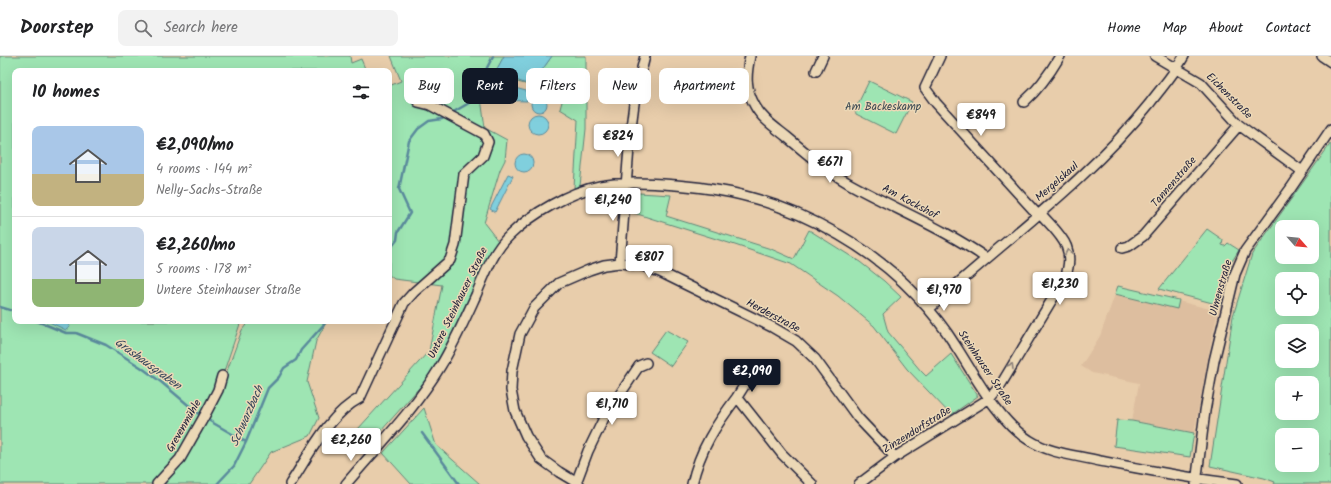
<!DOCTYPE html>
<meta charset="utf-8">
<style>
:root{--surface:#fff;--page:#f2f2f2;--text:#202124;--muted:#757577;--line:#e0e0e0;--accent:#111827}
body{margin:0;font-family:Kalam,sans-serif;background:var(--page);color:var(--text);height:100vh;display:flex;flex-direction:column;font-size:15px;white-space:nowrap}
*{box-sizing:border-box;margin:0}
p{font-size:13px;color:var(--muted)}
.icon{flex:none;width:22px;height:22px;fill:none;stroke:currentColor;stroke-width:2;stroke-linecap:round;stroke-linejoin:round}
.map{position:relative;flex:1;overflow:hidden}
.side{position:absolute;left:12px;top:12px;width:380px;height:256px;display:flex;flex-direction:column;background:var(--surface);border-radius:8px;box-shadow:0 4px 16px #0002}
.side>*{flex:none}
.guide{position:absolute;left:404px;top:12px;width:380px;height:36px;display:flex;gap:8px}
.needle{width:26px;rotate:117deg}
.fabs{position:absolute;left:1275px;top:164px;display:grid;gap:8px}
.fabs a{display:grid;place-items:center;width:44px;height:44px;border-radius:8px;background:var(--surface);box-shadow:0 4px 16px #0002;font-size:20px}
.price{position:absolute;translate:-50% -34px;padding:0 9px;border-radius:4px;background:#fff;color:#222;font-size:13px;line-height:26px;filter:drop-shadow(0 1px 2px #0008)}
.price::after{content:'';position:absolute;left:50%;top:24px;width:12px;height:9px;margin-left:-6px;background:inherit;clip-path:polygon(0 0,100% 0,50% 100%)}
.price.current{background:var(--accent);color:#fff}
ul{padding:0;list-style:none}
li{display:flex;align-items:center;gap:12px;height:100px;padding:0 20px}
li+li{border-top:1px solid var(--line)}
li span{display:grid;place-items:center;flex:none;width:112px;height:80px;border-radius:8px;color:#555}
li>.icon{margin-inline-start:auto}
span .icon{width:48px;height:48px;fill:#fffc;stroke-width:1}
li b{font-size:17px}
h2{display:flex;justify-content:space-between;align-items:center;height:48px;padding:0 20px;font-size:17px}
.tag{padding:0 14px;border-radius:8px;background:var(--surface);box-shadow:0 4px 16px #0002;font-size:14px;line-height:36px}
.tag.current{background:var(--accent);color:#fff}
header{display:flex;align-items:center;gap:24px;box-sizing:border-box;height:56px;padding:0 20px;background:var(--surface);border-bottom:1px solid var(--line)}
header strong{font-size:19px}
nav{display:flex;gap:22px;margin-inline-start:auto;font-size:14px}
.search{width:280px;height:36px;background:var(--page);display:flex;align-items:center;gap:10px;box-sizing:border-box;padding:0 14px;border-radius:8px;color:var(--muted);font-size:15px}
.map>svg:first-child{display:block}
.built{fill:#ddbe9f}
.green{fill:#9ee5b3;stroke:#608477;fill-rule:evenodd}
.water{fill:#80cfdd;stroke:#5a8a9c}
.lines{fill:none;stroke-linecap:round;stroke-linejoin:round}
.stream{stroke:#5a8a9c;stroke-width:2.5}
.street-casing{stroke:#22223b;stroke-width:12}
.street{stroke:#ecd8b6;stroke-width:9}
.oneway{stroke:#877d78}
.labels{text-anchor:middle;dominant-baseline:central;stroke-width:3;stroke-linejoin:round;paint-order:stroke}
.street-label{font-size:11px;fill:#22223b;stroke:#ecd8b6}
.park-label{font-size:11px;fill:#3b4953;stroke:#ecd8b6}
.water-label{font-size:12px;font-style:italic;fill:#35455b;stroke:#ecd8b6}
</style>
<header>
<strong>Doorstep</strong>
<div class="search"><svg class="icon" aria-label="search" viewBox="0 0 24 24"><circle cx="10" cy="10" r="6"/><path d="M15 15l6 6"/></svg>Search here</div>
<nav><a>Home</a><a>Map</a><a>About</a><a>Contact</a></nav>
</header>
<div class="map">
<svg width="1331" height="428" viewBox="0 0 1331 428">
<rect width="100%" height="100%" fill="#e8cdab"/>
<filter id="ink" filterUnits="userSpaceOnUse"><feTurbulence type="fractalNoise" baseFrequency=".025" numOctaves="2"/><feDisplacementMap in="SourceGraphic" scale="8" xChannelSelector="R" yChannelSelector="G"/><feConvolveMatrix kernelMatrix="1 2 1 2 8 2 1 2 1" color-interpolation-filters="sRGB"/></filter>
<g filter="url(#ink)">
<path class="built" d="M1118,230l100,25 -7,31 -17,91 -62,-12 7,-38 -47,-10 -11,-7 19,-30z"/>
<path class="green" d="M0,0h350l1,7 10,-4 5,12h-351v250h226l-23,68 -57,95h-161z
M391,0h113l-7,13 37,15 1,-4 17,-24h34v73l-6,57 -6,2 4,-68 -18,-11 4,-15 -70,-18 -13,22 4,30 22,12 -2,20 -5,10 -16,53 14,18 -31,67 -33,63 -61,69 -15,-11 71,-78 13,-66 -48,-6 -5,-4v-34l3,-3 -3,-3v-149l12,-5z
M869,25l43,21 -16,32 -40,-20 -1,-4z
M1331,87v341h-57l1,-2 -11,-4 -54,-12 23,-150 19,-62zM1282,171h30v30h-30zM1282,223h30v30h-30zM1282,275h30v30h-30zM1282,327h30v30h-30zM1282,379h30v30h-30z
M639,137l32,2 -5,21 105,33 23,10 15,-29 51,32 24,19 17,16 -18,17 5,18 33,39 5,5 25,-22 27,42 -27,19 -44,-46 -33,-43 -36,-30 -47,-32 -59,-20 -101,-32 2,-12z
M1207,173l16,11 -1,5 3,1 3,-3 11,7 -8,13 -11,42 -61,-16z
M1118,230l61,14 -2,9 -62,-15z
M249,265h78l-11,20 -9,41 12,36 -9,18 -39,16 -22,32h-85l20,-23 36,-71 22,-60z
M666,274l22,12 -17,24 -21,-14z
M424,352l12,37 44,39h-69l-28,-31z
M1117,364l15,1 62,12 -4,24 -76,-11z"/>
<path class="water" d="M504,0h48l-17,24 -1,4 -10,-1 -26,-10 -1,-4z
M492,27h4l34,9 -3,9 -34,-1 -5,-8z
M531 48a8 8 0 1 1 16 0a8 8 0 1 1-16 0Z
M528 68a10 10 0 1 1 20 0a10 10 0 1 1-20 0Z
M515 107a9 9 0 1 1 18 0a9 9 0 1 1-18 0Z
M508,118l5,2 -18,36 -5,-3z
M47,265h20l3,6 -4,3z"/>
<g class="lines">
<path class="stream" d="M450,58l19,-11 24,-47
M389,194l8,-10 1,-8 12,-19 -11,-24 10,-48 9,-12 11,-8 13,-2 4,-3
M0,251l10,3
M37,265l29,12h10l30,12 36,23 19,14 39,33
M208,364l38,22
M422,377l37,51
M217,428l17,-18 12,-24 22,-54 11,-11 5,-9 12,-8 5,-10 26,-29"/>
<defs>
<path id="street" d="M750,0c-4,19 -5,32 5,50 7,13 21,22 32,31 20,17 40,34 63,47 45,25 95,45 136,74
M940,0l-15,32 11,15 102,112
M1155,0l46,27 38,42 63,46
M1322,0l9,6
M816,15l7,-15
M1024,46c15,-13 26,-29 36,-46
M1122,192l7,-2 14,-10 96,-111
M620,207l10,-128 5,-39 10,-40
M929,253c74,-68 158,-127 221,-206 12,-16 25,-30 34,-47
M737,341l12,-19
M576,427l12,-32 16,-33 35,-52 7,-3
M157,428l23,-25 25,-44 13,-25 4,-14
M290,428c20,-30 38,-69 70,-86l44,-95 10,-11 36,-32 5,-15 9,-71 19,-18 5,-14 -4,-8 -54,-29 -12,-3
M346,428c32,-38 68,-74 94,-117 14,-23 25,-48 36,-72 9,-21 17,-44 34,-60 21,-21 60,-43 90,-49 21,-4 41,-3 63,-2 29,2 58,5 86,13 60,16 124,52 167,98 14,15 28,32 39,50 19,29 44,77 74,95 22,14 46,15 71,21 46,9 91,18 137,23
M579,428l-20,-12 -18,-13 -15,-23 -11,-25 -4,-21 1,-19 8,-37 14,-26 25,-25 30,-13 15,-5 16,-2 21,2 19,7 112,55 24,14 19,18 43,59 37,39
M692,428c8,-35 24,-59 45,-87l45,57 30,30
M859,428l36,-27 95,-59 10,-12 65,-108c12,-32 -6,-43 -25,-65
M1196,428l9,-73 9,-50 21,-87 10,-23 46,-63 40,-59"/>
</defs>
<use href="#street" class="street-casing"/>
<use href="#street" class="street"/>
</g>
<defs><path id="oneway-chevron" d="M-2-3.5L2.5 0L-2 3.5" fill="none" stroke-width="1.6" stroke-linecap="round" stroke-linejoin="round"/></defs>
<g class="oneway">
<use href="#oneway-chevron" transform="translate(1068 196) rotate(-102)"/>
<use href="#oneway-chevron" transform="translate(1011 310) rotate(-59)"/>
</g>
</g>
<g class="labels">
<g class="street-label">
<text transform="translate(1229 40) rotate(45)">Eichenstraße</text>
<text transform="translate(1057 126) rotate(-41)">Mergelskaul</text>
<text transform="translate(1174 126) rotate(-49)">Tannenstraße</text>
<text transform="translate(910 146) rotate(28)">Am Kockshof</text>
<text transform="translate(1221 232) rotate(-74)">Ulmenstraße</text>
<text transform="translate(458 247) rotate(-64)">Untere Steinhauser Straße</text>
<text transform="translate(773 260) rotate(28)">Herderstraße</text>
<text transform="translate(985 312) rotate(56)">Steinhauser Straße</text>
<text transform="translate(184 370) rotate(-60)">Grevenmühle</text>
<text transform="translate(917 374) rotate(-32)">Zinzendorfstraße</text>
</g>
<g class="park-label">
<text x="883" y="51">Am Backeskamp</text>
</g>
<g class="water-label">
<text transform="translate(148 308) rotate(36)">Grashausgraben</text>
<text transform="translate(247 360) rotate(-66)">Schwarzbach</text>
</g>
</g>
</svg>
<div class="fabs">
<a><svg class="needle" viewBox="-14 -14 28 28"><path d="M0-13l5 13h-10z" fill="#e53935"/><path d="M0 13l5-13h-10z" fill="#757577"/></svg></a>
<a><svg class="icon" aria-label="locate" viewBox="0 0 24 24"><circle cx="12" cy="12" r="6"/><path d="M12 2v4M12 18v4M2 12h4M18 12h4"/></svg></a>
<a><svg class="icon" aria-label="layers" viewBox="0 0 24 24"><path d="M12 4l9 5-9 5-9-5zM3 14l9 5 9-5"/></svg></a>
<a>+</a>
<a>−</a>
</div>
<b class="price" style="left:981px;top:81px">€849</b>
<b class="price" style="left:618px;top:102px">€824</b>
<b class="price" style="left:830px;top:128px">€671</b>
<b class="price" style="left:613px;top:166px">€1,240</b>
<b class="price" style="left:649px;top:223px">€807</b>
<b class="price" style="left:1060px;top:250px">€1,230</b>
<b class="price" style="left:944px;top:256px">€1,970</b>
<b class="price current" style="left:752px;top:337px">€2,090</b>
<b class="price" style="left:612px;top:370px">€1,710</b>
<b class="price" style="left:351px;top:406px">€2,260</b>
<div class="guide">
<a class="tag">Buy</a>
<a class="tag current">Rent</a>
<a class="tag">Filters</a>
<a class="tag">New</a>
<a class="tag">Apartment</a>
</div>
<section class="side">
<h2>10 homes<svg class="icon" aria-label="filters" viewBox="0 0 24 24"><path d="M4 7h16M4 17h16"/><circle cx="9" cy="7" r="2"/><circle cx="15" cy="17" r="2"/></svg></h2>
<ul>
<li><span style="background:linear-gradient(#a9c7e8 60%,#c2b280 0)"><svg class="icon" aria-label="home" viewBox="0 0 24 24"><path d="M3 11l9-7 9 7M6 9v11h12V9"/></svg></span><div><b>€2,090/mo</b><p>4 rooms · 144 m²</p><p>Nelly-Sachs-Straße</p></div></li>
<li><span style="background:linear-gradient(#c9d6e8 65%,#8fb573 0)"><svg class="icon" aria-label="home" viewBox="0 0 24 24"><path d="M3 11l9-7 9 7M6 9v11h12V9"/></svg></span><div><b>€2,260/mo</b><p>5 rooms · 178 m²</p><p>Untere Steinhauser Straße</p></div></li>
</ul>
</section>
</div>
